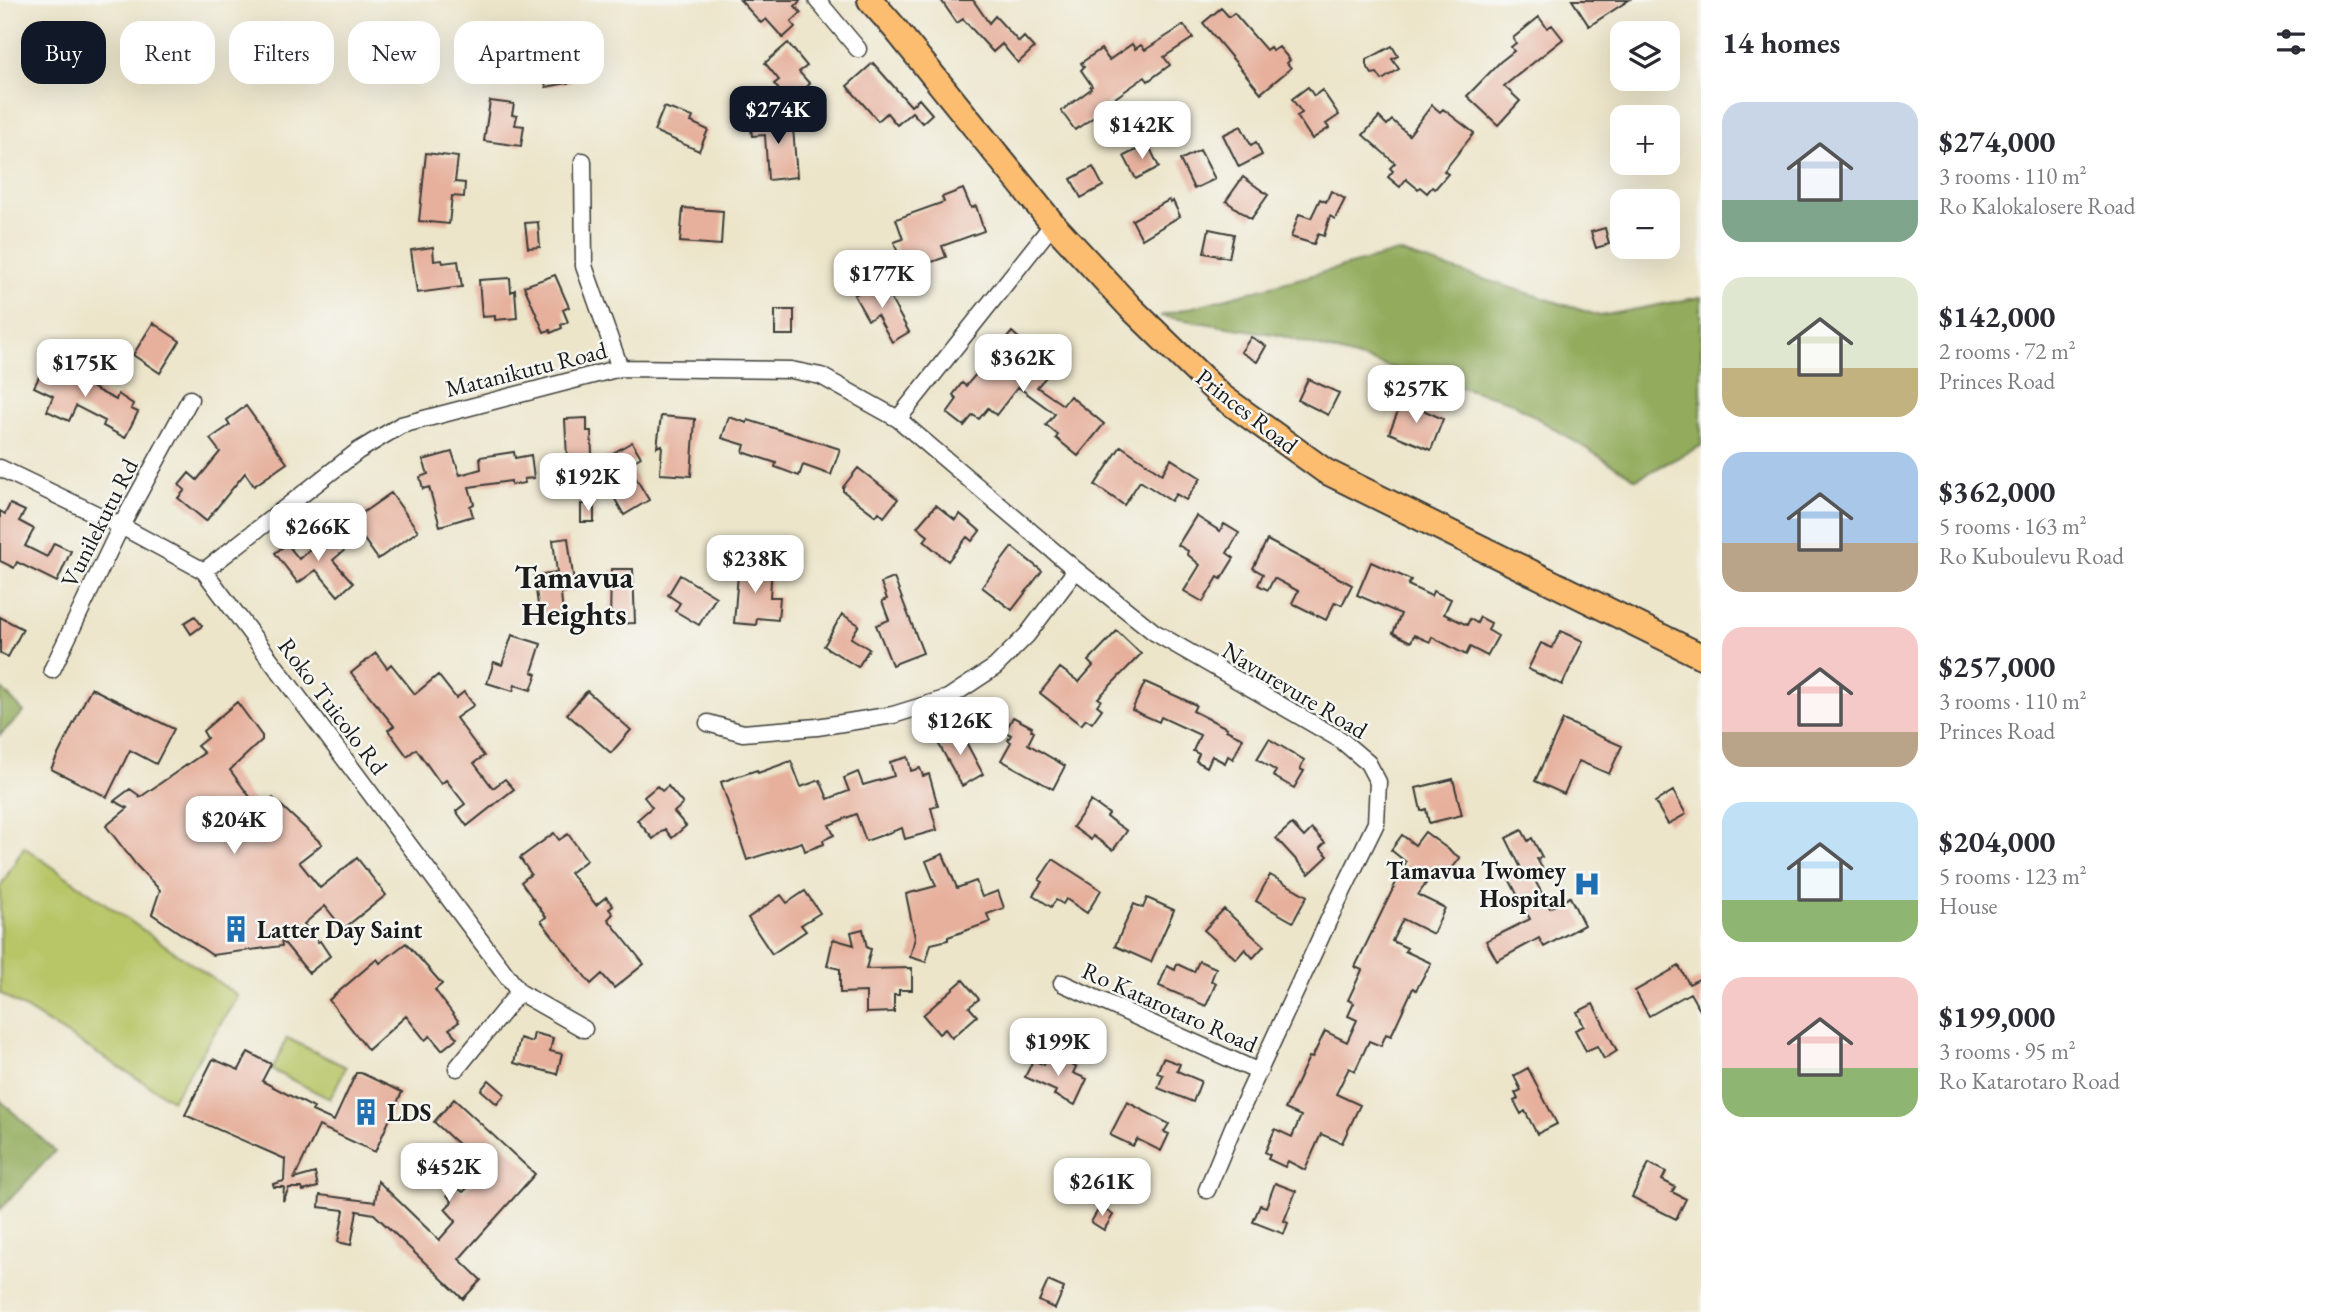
<!DOCTYPE html>
<meta charset="utf-8">
<style>
:root{--surface:#fff;--page:#f2f2f3;--text:#2b2b33;--muted:#7c7c81;--accent:#111827}
body{margin:0;font-family:"EB Garamond",serif;background:var(--page);color:var(--text);height:100vh;display:flex;flex-direction:column;font-size:26px;white-space:nowrap}
*{box-sizing:border-box;margin:0}
p{font-size:23px;color:var(--muted)}
.icon{flex:none;width:38px;height:38px;fill:none;stroke:currentColor;stroke-width:2;stroke-linecap:round;stroke-linejoin:round}
.map{position:relative;flex:1;overflow:hidden}
.drawer{display:flex;flex-direction:column;background:var(--surface);width:630px}
.drawer>*{flex:none}
.banner{position:absolute;left:21px;top:21px;width:665px;height:63px;display:flex;gap:14px}
.buttons{position:absolute;left:1610px;top:21px;display:grid;gap:14px}
.buttons a{display:grid;place-items:center;width:70px;height:70px;border-radius:14px;background:var(--surface);box-shadow:0 7px 28px #0002;font-size:35px}
.price{position:absolute;translate:-50% -60px;padding:0 16px;border-radius:14px;background:#fff;color:#222;font-size:23px;line-height:46px;filter:drop-shadow(0 2px 4px #0008)}
.price::after{content:'';position:absolute;left:50%;top:42px;width:21px;height:16px;margin-left:-10px;background:inherit;clip-path:polygon(0 0,100% 0,50% 100%)}
.price.active{background:var(--accent);color:#fff}
ul{padding:0;list-style:none}
li{display:flex;align-items:center;gap:21px;height:175px;padding:0 21px}
li span{display:grid;place-items:center;flex:none;width:196px;height:140px;border-radius:21px;color:#555}
li>.icon{margin-inline-start:auto}
span .icon{width:84px;height:84px;fill:#fffc;stroke-width:1}
li b{font-size:30px}
h2{display:flex;justify-content:space-between;align-items:center;height:84px;padding:0 21px;font-size:30px}
.tag{padding:0 24px;border-radius:21px;background:var(--surface);box-shadow:0 7px 28px #0002;font-size:24px;line-height:63px}
.tag.active{background:var(--accent);color:#fff}
main{display:flex;flex:1;min-height:0}
.map>svg:first-child{display:block}
.green{fill:#b8c668;stroke:#6a7142;stroke-width:2}
.forest{fill:#92ab5c;stroke:#57643c;stroke-width:2}
.building{fill:#e6b09c}
.lines{fill:none;stroke-linecap:round;stroke-linejoin:round}
.street-casing{stroke:#3b3a36;stroke-width:19}
.primary-casing{stroke:#3b3a36;stroke-width:28}
.street{stroke:#fff;stroke-width:16}
.primary{stroke:#fcbd6f;stroke-width:24}
.labels{text-anchor:middle;dominant-baseline:central;stroke-width:5;stroke-linejoin:round;paint-order:stroke}
.street-label{font-size:24px;fill:#1c1c1c;stroke:#f6f6f2}
.poi-label{font-size:24px;font-weight:bold;fill:#1c1c1c;stroke:#f6f6f2;text-anchor:start}
.district-label{font-size:32px;font-weight:bold;fill:#1c1c1c;stroke:#f6f6f2}
</style>
<main>
<div class="map">
<svg width="1701" height="1312" viewBox="0 0 1701 1312">
<rect width="100%" height="100%" fill="#f6f6f2"/>
<filter id="ink" filterUnits="userSpaceOnUse"><feTurbulence type="fractalNoise" baseFrequency=".0143" numOctaves="2"/><feDisplacementMap in="SourceGraphic" scale="14" xChannelSelector="R" yChannelSelector="G"/><feConvolveMatrix kernelMatrix="1 2 1 2 8 2 1 2 1" color-interpolation-filters="sRGB"/></filter>
<filter id="wash" filterUnits="userSpaceOnUse"><feTurbulence type="fractalNoise" baseFrequency=".00686" numOctaves="4" result="noise"/><feDisplacementMap in="SourceGraphic" scale="28" xChannelSelector="R" yChannelSelector="G"/><feGaussianBlur stdDeviation="1.57" result="paint"/><feColorMatrix in="noise" values="0 0 0 0 0 0 0 0 0 0 0 0 0 0 0 0 0 1.4 0 .05"/><feComposite in="paint" operator="in"/></filter>
<g filter="url(#wash)">
<rect width="100%" height="100%" fill="#ece5ca"/>
<path class="green" d="M24,847l214,149 -66,104 -172,-107v-106z
M287,1038l59,29 -16,32 -58,-29z"/>
<path class="forest" d="M1398,252l202,64 101,-19v149l-65,33 -127,-78 -231,-66 -118,-19z
M0,689l3,1 21,22 -24,23z
M0,1100l55,51 -55,59z"/>
<g id="blocks">
<path class="building" d="M740,0h61l-6,6 6,7 -10,9 4,5 -12,11 -17,-19 -5,4z
M941,0h32l16,23 6,-7 24,26 5,-5 10,11 -16,15 -16,-19 -9,8 -30,-33 -6,4z
M1572,0h57l-40,26z
M1221,8l8,9 5,-4 32,37 4,-3 3,4 6,-4 11,13 -3,3 4,5 -30,25 -58,-70z
M1539,17l8,11 5,-3 11,14 -59,47 16,15 -22,24 -31,-29 33,-34 14,-11 -3,-4 5,-4 -3,-5z
M1184,25l9,13 -29,19 6,8 -22,16 -3,-4 -40,28 2,3 -32,22 -14,-19 30,-22 -1,-2 2,-1 -11,-16 3,-3 -3,-4 20,-14 8,11 23,-16 3,5 6,-4 4,5z
M584,43l5,30 -17,4 1,5 -27,5 -7,-35z
M788,43l19,23 -8,6 11,12 -21,18 -15,-18 5,-4 -14,-17z
M1392,46l6,10 -6,3 7,10 -17,11 -5,-7 -5,1 -6,-9v-5z
M873,63l38,43 8,-7 13,15 -10,9 -10,-11 -15,13 -10,-12 -9,8 -31,-35z
M1308,87l6,9 8,-6 17,25 -13,9 3,4 -17,11 -15,-23 5,-3 -10,-14z
M490,101l24,3 -2,11 5,1 -2,9 9,1 -3,20 -37,-5z
M1432,105l8,7 3,-3 31,24 -30,38 4,3 -13,15 -3,-2 -5,6 -7,-6 -2,2 -12,-10 -6,8 -12,-10 5,-6 -3,-3 5,-5 -32,-28 16,-18 8,8 5,-5 17,15z
M664,107l29,10 -2,5 17,8 -9,21 -45,-20z
M792,116l5,61 -29,3 -3,-45 -13,1 -2,-17z
M1241,126l10,19 5,-3 6,13 -23,12 -16,-32z
M1148,144l11,23 -23,12 -12,-23z
M1200,150l15,29 -21,10 -14,-29z
M426,153l32,4 -3,25 10,1 -1,14 -12,-1 -3,28 -30,-3z
M1093,167l10,19 -22,12 -10,-19z
M1243,177l25,18 -17,24 -25,-18z
M963,189l8,19 5,-2 8,25 -42,15 4,11 -28,10 -3,-9 -14,4 -7,-20 9,-3 -7,-20 48,-17 -2,-5z
M1331,191l14,8 -10,20 -5,-3 -6,20 -6,-2 -4,10 -23,-7 8,-23 12,4 9,-19 6,3z
M1169,200l2,3 2,-2 7,15 -38,23 -10,-19z
M683,208l40,3 -2,34 -41,-3z
M538,222l2,25 -12,1 -3,-25z
M1605,228l4,16 -13,4 -5,-16z
M1209,229l25,5 -5,24 -25,-5z
M433,247l1,14 8,-1 1,3 15,-2 4,26 -45,6 -6,-43z
M555,275l14,32 -6,3 5,12 -7,3 1,3 -11,5 -1,-3 -6,2 -20,-46z
M510,278l1,14 4,-2 2,28 -22,2v-4l-13,1 -3,-37z
M881,281l28,51 -17,10 -15,-27 -9,5 -14,-25z
M775,310h19v25h-19z
M153,323l27,18 -20,32 -27,-18z
M1012,332l41,37 -16,18 26,18 7,-9 34,28 -26,32 -22,-18 2,-3 -12,-10 9,-11 -37,-27 -22,28 -8,-7 -9,11 -6,-4 -9,11 -17,-13 10,-14 -4,-4 9,-12 4,3z
M1251,337l15,9 -9,16 -16,-10z
M74,362l14,7 -2,6 8,5 -3,7 25,13 2,-6 15,10 -2,5 7,3 -13,26 -22,-12 2,-5 -29,-15 -7,15 -22,-10 6,-15 -19,-9 11,-22 23,11z
M1308,379l31,14 -11,22 -30,-15z
M1416,398l11,5 -4,7 20,9 -12,31 -42,-17 13,-31 10,4z
M246,406l41,57 -33,23 -9,-13 -39,48 -28,-23 7,-8 -6,-5 10,-12 8,7 23,-28 -10,-13 20,-14 -3,-5z
M661,416l34,3 -4,57 -31,-2 2,-29 -5,2z
M729,417l18,6 1,-3 92,29 -9,26 -28,-10 -4,11 -24,-9 1,-4 -33,-11 2,-7 -23,-7z
M587,418v13h4l2,46 -25,1 -3,-59z
M632,442l9,15 -13,8 21,35 -25,15 -12,-21 2,-1 -9,-17h-4l-7,-12z
M1121,446l41,28 9,-15 30,19 -15,22 -10,-6 -5,7 -31,-20 -16,24 -29,-20z
M452,452l8,23 21,-6 -1,-12 34,-5 1,6 16,-3 3,23 -10,1 1,4 -14,2v-4l-42,6 5,17 -4,2 3,10 -33,10 -11,-39 -6,2 -3,-12 8,-3 -5,-14z
M858,468l40,31 -14,18 -5,-5 -3,4 -33,-25v-4z
M391,493l27,38 -40,28 -27,-38z
M10,504l15,7 -6,10 15,8 -9,17 22,11 7,-14 17,8 -14,31 -40,-20 -3,6 -14,-7v-50l5,3z
M581,504h13v18h-13z
M936,505l19,15 5,-6 20,17 -8,10 -5,-4 -19,24 -24,-20 4,-5 -11,-9z
M1196,516l24,15 4,-7 15,9 -12,20 7,5 -13,21 -3,-2 -15,25 -19,-11 16,-26 -13,-11 1,-3 -10,-6z
M330,531l16,18 -13,11 20,23 -15,13 -22,-26 -18,13 -23,-30 12,-9 12,15z
M568,538l7,53 -14,2 2,22 -23,4 -6,-43 23,-3 -4,-33z
M1267,540l85,45 -10,20 -7,-3 -9,18 -34,-17 6,-12 -24,-13 -6,12 -10,-5 5,-11 -10,-6z
M1012,547l30,24 -30,39 -30,-23z
M739,562l33,3 -2,32h10l-2,23 -21,-2 -1,7 -22,-2z
M1371,562l40,18 -3,5 23,11 2,-5 18,8 -7,15 23,11 3,-6 7,4 3,-6 11,6 -3,7 10,6 -11,20 -17,-9 -4,8 -34,-18 -2,5 -16,-7 -3,7 -18,-9 8,-19 -44,-19z
M611,569h22l2,54 -25,1z
M680,575l36,22 -17,28 -24,-14 5,-8 -12,-8z
M894,578l29,75 -31,12 -16,-40 13,-5 -7,-19 5,-2 -6,-16z
M842,614l17,11 -8,13 18,11 -11,18 -34,-21z
M195,616l7,10 -11,8 -7,-11z
M0,617l23,12 -15,28 -8,-4z
M1117,631l24,23 -43,44 3,2 -4,5 5,4 -10,14 -6,-4 -5,6 -41,-32 20,-25 19,14 14,-16 -5,-5z
M1561,631l22,10 -21,44 -34,-16 13,-26 11,5z
M512,635l29,9 -9,28 5,2 -6,16 -16,-5 -2,6 -26,-8 7,-21 8,3z
M376,653l11,15 4,-4 24,30 23,-19 18,23 8,-6 10,13 -18,13 28,38 -10,7 19,25 12,-9 9,10 -47,37 -11,-15 9,-7 -19,-24 -5,4 -25,-35 -9,7 -19,-26 6,-4 -43,-53z
M1145,682l51,23 -3,6 34,17 -1,2 17,8 -10,21 -5,-3 -3,7 -13,-7 -5,11 -11,-6 3,-7 -6,-3 7,-16 -39,-18 -2,5 -27,-12z
M91,688l83,41 -18,35 -26,-14 -23,47 -56,-28z
M587,691l44,39 -20,23 -44,-39z
M237,702l25,34v4l-32,30 29,39 14,-11 49,46 -23,18 21,26 37,-30 29,37 -43,34 -18,-23 -21,18 14,18 2,-1 10,15 -21,17 -28,-34 1,7 -70,9 -60,-41 8,-24 -23,-24 -31,-40 22,-18 -14,-7 16,-12 10,7 -1,2 65,-45 -7,-7 10,-8 -4,-7z
M1013,717l19,10 -1,3 3,2 -6,12 37,22 -12,23 -52,-29 10,-18 -3,-2 3,-5 -6,-3z
M1563,720l59,26 -13,28 -30,-13 -15,33 -29,-13z
M959,729l24,45 -21,12 -25,-45z
M1269,739l35,21 -4,9 4,2 -10,17 -21,-12 3,-5 -19,-12z
M908,757l3,14 9,-3 3,8 6,-2 9,32 -7,2 6,22 -32,9 -3,-11 -36,13 -10,-27 -27,11 5,10 -11,5 1,4 -19,7 -3,-9 -55,18 -26,-78 36,-12 1,3 33,-12 10,26 19,-7 8,19 21,-8 -5,-13 14,-6 5,13 31,-9 -4,-14z
M1453,779l9,36 -33,8 -3,-14 -5,2 -5,-23z
M657,786l5,5 6,-5 15,18 -9,8 12,14 -14,12 -7,-9 -12,10 -16,-19 15,-13 -8,-10z
M1673,791l13,23 -18,10 -13,-22z
M1091,801l18,13 -2,3 20,14 -14,19 -20,-14 -2,4 -18,-13z
M1292,824l12,13 8,-8 13,14 -5,5 8,8 -19,18 -33,-36z
M1522,830l6,11 4,-3 10,19 -5,2 7,12 -11,6 17,31 20,-11 14,28 -40,22 -5,-9 -42,23 -11,-20 44,-22 -21,-40 14,-7 -17,-34z
M1425,832l35,26 -13,17 -7,-5 -3,4 -3,-2 -16,23 27,13 -12,26 -30,-15 -11,22 15,7 -2,3 26,12 -15,27 -3,-2 -22,48 -5,-2 -5,12 -12,-5 -14,30 -6,-3 -13,26 24,11 -18,38 -21,-9 -16,36 -17,-9 -3,6 -17,-8 2,-4 -5,-3 10,-23 17,8 9,-21 -16,-7 24,-52 3,1 13,-27 22,11 10,-22 -9,-4 6,-13 -6,-3 14,-30 -7,-3 51,-105 -15,-12 11,-15 13,10z
M554,833l5,7 9,-6 19,26 -17,13 26,32 10,-8 7,9 -4,3 4,5 -5,5 36,45 -30,24 -12,-14 -11,10 -50,-63 5,-4 -25,-35 10,-8 -11,-16z
M943,854l14,34 19,-7 6,16 16,-6 6,17 -17,6 3,8 -42,15v3l-17,4 -5,18 -16,-5 5,-19 -9,-44 30,-8 -10,-25z
M1053,859l48,31 -14,23 -21,-14 -3,5 -7,-4 -5,7 -18,-12 9,-13 -3,-2z
M1270,875l37,21 -14,26 -37,-21z
M805,891l15,22 -19,12 5,6 -34,23 -24,-36 33,-23 6,8z
M1147,898l27,12 -23,52 -36,-16 19,-42 9,4z
M1224,909l40,37 -11,12 -8,-9 -9,10 -32,-29z
M863,929l4,19 4,1 -5,20 46,-1v22h-13v5h-5v17l-28,1v-21l-26,1v-24l-13,-3 6,-27 21,6 -3,-13z
M406,943l36,41 -7,6 24,32 -10,7 8,9 -15,12 -12,-14 -5,4 -19,-24 -38,34 -39,-50 48,-41 3,4z
M1199,961l17,7 -5,13 5,2 -10,23 -47,-20 8,-20 8,4 2,-6 17,8z
M1679,966l10,18 12,-6v34l-11,-19 -41,23 -14,-25z
M963,980l16,19 -10,8 8,9 -25,22 -7,-9 -6,5 -16,-19z
M1593,1004l24,47 -13,8 -7,-13 -11,5 -11,-21 9,-4 -7,-14z
M534,1033l19,5 -3,13 12,3 -5,20 -43,-11 6,-25 12,4z
M248,1052l23,12 -9,17 52,27 -2,3 22,10 22,-48h5l41,19 -27,60 -56,-26 -25,53 21,-6 3,14 -15,4 -1,-3h-13l-6,13 1,-14h-10l-1,-3 11,-3 1,-22 -100,-44 28,-56 26,11z
M1049,1055l27,12 -3,6 14,6 -12,26 -21,-10 2,-4 -31,-14 8,-17 11,5z
M1163,1058l17,6 -3,7 24,10 -8,21 -35,-14 5,-13 -6,-2z
M1528,1068l29,56 -20,10 -12,-23 -4,3 -7,-13 4,-2 -3,-6 6,-3 -7,-14z
M489,1080l16,14 -8,10 -16,-14z
M454,1099l81,75 -76,85 22,21 -18,19 -89,-85 -17,-3 -6,34 -13,-3 6,-32 -25,-3 1,-12 55,7 3,-21 61,59 17,-19 -11,-12 7,-7 -5,-7 8,-9 8,6 24,-21 -53,-49z
M1127,1102l42,22 -5,8 5,2 -8,17 -24,-12 -4,7 -23,-11z
M1649,1163l17,9 -4,8 13,7 -3,5 14,7 -10,20 -44,-22z
M1275,1183l21,8 -12,30 4,2 -4,11 -31,-12 7,-17 6,2z
M1100,1207l13,8 -9,15 -13,-8z
M1048,1281l16,7 -9,21 -16,-8z"/>
</g>
</g>
<g filter="url(#ink)">
<use href="#blocks" fill-opacity="0" stroke="#3b3a36" stroke-width="2"/>
<g class="lines">
<defs>
<path id="street" d="M817,0l41,49
M583,161l1,105 36,102
M898,419l155,-195
M0,468l121,58 83,45 315,421 65,37
M204,571l154,-120 43,-26 219,-57 171,2 30,6 77,43 178,151 78,62 187,108 27,23 10,19 -2,41 -45,92 -98,212 -26,63
M52,670l69,-144 69,-127
M708,723l35,10 74,-6 76,-12 55,-17 47,-31 32,-32 49,-65
M1062,983l197,89
M457,1068l62,-76"/>
<path id="primary" d="M870,0l23,26 160,198 77,83 91,89 104,75 376,185"/>
</defs>
<use href="#street" class="street-casing"/>
<use href="#primary" class="primary-casing"/>
<use href="#street" class="street"/>
<use href="#primary" class="primary"/>
</g>
</g>
<defs>
<symbol id="hospital-bare" viewBox="-9 -9 18 18"><path d="M-5-5h3v3.5h4V-5h3V5h-3V1.5h-4V5h-3Z" fill="#1f6fb2" stroke="#f6f6f2" stroke-width="2.5" paint-order="stroke"/></symbol>
<symbol id="building-bare" viewBox="-9 -9 18 18"><path d="M-4-6H4V6H1V3H-1V6H-4ZM-2.5-4.3h1.7v1.8h-1.7ZM.8-4.3h1.7v1.8H.8ZM-2.5-1h1.7V.8h-1.7ZM.8-1h1.7V.8H.8Z" fill="#1f6fb2" stroke="#f6f6f2" stroke-width="2.5" paint-order="stroke"/></symbol>
</defs>
<g fill-rule="evenodd">
<use href="#hospital-bare" x="1568" y="865" width="38" height="38"/>
<use href="#building-bare" x="217" y="910" width="38" height="38"/>
<use href="#building-bare" x="347" y="1093" width="38" height="38"/>
</g>
<g class="labels">
<g class="street-label">
<text transform="translate(526 369) rotate(-14)">Matanikutu Road</text>
<text transform="translate(1247 411) rotate(38)">Princes Road</text>
<text transform="translate(99 523) rotate(-63)">Vunilekutu Rd</text>
<text transform="translate(1295 690) rotate(31)">Navurevure Road</text>
<text transform="translate(333 706) rotate(53)">Roko Tuicolo Rd</text>
<text transform="translate(1170 1007) rotate(24)">Ro Katarotaro Road</text>
</g>
<g class="poi-label">
<text x="1566" y="870" text-anchor="end">Tamavua Twomey<tspan x="1566" dy="28">Hospital</tspan></text>
<text x="257" y="929">Latter Day Saint</text>
<text x="387" y="1112">LDS</text>
</g>
<g class="district-label">
<text x="574" y="577">Tamavua<tspan x="574" dy="37">Heights</tspan></text>
</g>
</g>
</svg>
<div class="buttons">
<a><svg class="icon" aria-label="layers" viewBox="0 0 24 24"><path d="M12 4l9 5-9 5-9-5zM3 14l9 5 9-5"/></svg></a>
<a>+</a>
<a>−</a>
</div>
<b class="price active" style="left:778px;top:146px">$274K</b>
<b class="price" style="left:1142px;top:161px">$142K</b>
<b class="price" style="left:882px;top:310px">$177K</b>
<b class="price" style="left:1023px;top:394px">$362K</b>
<b class="price" style="left:85px;top:399px">$175K</b>
<b class="price" style="left:1416px;top:425px">$257K</b>
<b class="price" style="left:588px;top:513px">$192K</b>
<b class="price" style="left:318px;top:563px">$266K</b>
<b class="price" style="left:755px;top:595px">$238K</b>
<b class="price" style="left:960px;top:757px">$126K</b>
<b class="price" style="left:234px;top:856px">$204K</b>
<b class="price" style="left:1058px;top:1078px">$199K</b>
<b class="price" style="left:449px;top:1203px">$452K</b>
<b class="price" style="left:1102px;top:1218px">$261K</b>
<div class="banner">
<a class="tag active">Buy</a>
<a class="tag">Rent</a>
<a class="tag">Filters</a>
<a class="tag">New</a>
<a class="tag">Apartment</a>
</div>
</div>
<section class="drawer">
<h2>14 homes<svg class="icon" aria-label="filters" viewBox="0 0 24 24"><path d="M4 7h16M4 17h16"/><circle cx="9" cy="7" r="2"/><circle cx="15" cy="17" r="2"/></svg></h2>
<ul>
<li><span style="background:linear-gradient(#c9d6e8 70%,#7fa58c 0)"><svg class="icon" aria-label="home" viewBox="0 0 24 24"><path d="M3 11l9-7 9 7M6 9v11h12V9"/></svg></span><div><b>$274,000</b><p>3 rooms · 110 m²</p><p>Ro Kalokalosere Road</p></div></li>
<li><span style="background:linear-gradient(#dfe7d0 65%,#c2b280 0)"><svg class="icon" aria-label="home" viewBox="0 0 24 24"><path d="M3 11l9-7 9 7M6 9v11h12V9"/></svg></span><div><b>$142,000</b><p>2 rooms · 72 m²</p><p>Princes Road</p></div></li>
<li><span style="background:linear-gradient(#a9c7e8 65%,#b9a48a 0)"><svg class="icon" aria-label="home" viewBox="0 0 24 24"><path d="M3 11l9-7 9 7M6 9v11h12V9"/></svg></span><div><b>$362,000</b><p>5 rooms · 163 m²</p><p>Ro Kuboulevu Road</p></div></li>
<li><span style="background:linear-gradient(#f6c9c9 75%,#b9a48a 0)"><svg class="icon" aria-label="home" viewBox="0 0 24 24"><path d="M3 11l9-7 9 7M6 9v11h12V9"/></svg></span><div><b>$257,000</b><p>3 rooms · 110 m²</p><p>Princes Road</p></div></li>
<li><span style="background:linear-gradient(#bfe0f5 70%,#8fb573 0)"><svg class="icon" aria-label="home" viewBox="0 0 24 24"><path d="M3 11l9-7 9 7M6 9v11h12V9"/></svg></span><div><b>$204,000</b><p>5 rooms · 123 m²</p><p>House</p></div></li>
<li><span style="background:linear-gradient(#f6c9c9 65%,#8fb573 0)"><svg class="icon" aria-label="home" viewBox="0 0 24 24"><path d="M3 11l9-7 9 7M6 9v11h12V9"/></svg></span><div><b>$199,000</b><p>3 rooms · 95 m²</p><p>Ro Katarotaro Road</p></div></li>
</ul>
</section>
</main>
